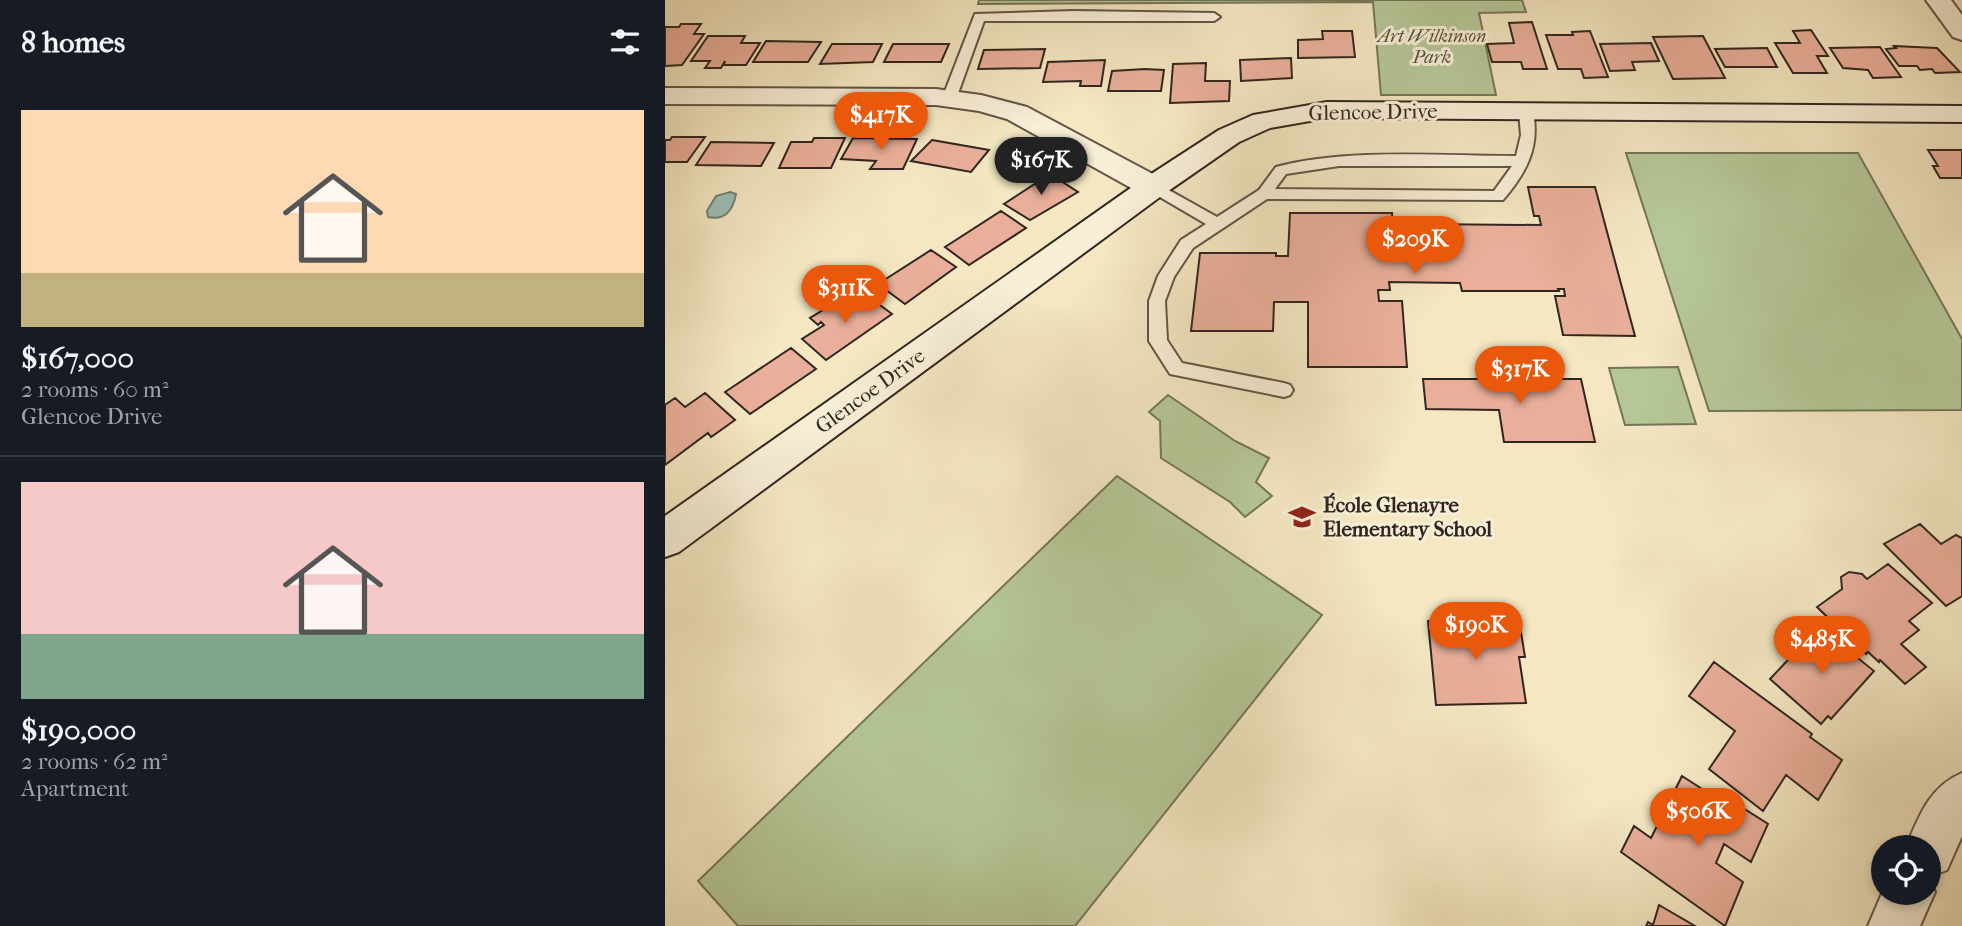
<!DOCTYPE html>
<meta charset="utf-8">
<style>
:root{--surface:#171b24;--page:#20242c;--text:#f1f3f6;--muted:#9ea1a6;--line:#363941;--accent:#ea580c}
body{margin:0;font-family:"IM FELL French Canon",serif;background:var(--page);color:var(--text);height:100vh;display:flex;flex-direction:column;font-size:26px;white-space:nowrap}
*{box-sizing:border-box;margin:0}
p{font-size:23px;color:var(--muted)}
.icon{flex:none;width:38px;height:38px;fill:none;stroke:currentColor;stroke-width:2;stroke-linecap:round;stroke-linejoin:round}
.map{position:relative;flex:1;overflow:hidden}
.details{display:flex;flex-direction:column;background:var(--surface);width:665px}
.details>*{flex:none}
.buttons{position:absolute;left:1206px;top:835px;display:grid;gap:14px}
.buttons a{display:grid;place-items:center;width:70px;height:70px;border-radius:50%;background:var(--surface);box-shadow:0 4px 10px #0003;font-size:35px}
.price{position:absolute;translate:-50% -60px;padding:0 16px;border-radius:24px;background:var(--accent);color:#fff;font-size:23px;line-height:46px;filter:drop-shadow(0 2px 4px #0008)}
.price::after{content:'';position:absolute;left:50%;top:42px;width:21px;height:16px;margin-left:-10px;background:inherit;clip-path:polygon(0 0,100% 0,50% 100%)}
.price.on{background:#222;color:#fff}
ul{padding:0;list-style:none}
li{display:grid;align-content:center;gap:14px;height:371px;padding:0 21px}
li+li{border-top:2px solid var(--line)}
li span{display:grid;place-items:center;height:217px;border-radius:0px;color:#555}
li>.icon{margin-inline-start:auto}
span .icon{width:126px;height:126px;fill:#fffc;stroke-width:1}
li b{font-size:30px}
h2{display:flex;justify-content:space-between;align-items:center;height:84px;padding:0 21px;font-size:30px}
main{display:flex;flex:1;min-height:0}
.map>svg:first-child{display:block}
.green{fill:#b6c797;stroke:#74765a;stroke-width:2}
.water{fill:#9dbfb9;stroke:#72827b;stroke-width:2}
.building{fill:#e9af9a;stroke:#31261e;stroke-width:2}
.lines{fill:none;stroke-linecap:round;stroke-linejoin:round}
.lane-casing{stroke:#625647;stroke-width:4}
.street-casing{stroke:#625647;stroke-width:4}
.secondary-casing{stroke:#31261e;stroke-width:4}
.lane{fill:#f8efd7;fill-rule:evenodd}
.street{fill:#f8efd7;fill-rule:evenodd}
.secondary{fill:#f8efd7;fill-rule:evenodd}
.labels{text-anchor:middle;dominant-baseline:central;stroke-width:6;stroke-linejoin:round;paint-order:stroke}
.far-park-label{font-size:18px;font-style:italic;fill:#524e3c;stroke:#f8efd7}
.street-label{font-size:21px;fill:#31261e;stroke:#f8efd7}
.poi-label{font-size:21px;font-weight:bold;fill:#31261e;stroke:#f8efd7;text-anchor:start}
</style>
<main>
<section class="details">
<h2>8 homes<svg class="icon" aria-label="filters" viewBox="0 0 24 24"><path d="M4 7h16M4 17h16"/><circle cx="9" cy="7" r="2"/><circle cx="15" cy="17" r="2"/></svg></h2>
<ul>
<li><span style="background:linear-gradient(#ffd9b3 75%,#c2b280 0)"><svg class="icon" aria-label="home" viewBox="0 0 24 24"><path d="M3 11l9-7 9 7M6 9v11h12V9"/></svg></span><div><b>$167,000</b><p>2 rooms · 60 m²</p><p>Glencoe Drive</p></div></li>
<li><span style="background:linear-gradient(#f6c9c9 70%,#7fa58c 0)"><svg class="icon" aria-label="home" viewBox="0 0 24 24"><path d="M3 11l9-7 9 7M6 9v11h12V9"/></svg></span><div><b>$190,000</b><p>2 rooms · 62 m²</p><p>Apartment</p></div></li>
</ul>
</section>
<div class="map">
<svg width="1297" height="926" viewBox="0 0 1297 926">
<rect width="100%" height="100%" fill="#f4e7c2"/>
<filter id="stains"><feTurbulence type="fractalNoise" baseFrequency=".00286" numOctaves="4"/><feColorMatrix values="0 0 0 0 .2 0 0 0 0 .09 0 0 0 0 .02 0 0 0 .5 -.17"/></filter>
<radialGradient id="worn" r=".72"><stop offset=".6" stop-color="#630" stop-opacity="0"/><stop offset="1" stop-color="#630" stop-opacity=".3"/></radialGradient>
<path class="green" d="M314,0h543l4,12 -47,1 17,82h-115l-8,-93 -395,2z
M961,153h232l104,186v71l-253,1z
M1013,367l18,57 -71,1 -16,-57z
M503,395l67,46 34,17 -13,24 16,14 -27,21 -15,-15 -69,-44 -1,-37 -11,-9z
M452,476l205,139 -247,311h-337l-40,-45z"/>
<path class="water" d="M65,192l6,2c-3,16 -11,27 -28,23l-1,-6 9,-15z"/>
<path class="building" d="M867,22l15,47h-24l-2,-7h-29l-5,-18 27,-1 -5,-20z
M16,24h20l-7,10h10l-22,31 -17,1v-39h14z
M1146,30l17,26h-11l10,17h-34l-18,-30h25l-7,-12z
M657,31h30l3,26 -57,1v-18l25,-1z
M925,31l18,46 -24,1 -3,-9h-23l-12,-34h27l-1,-3z
M43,36h37l-4,7h19l-14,22h-22l1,-4 -4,7h-16l5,-7h-19z
M1038,36l22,42 -52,1 -20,-42z
M101,41l55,1 -13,20h-55z
M986,43l8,18 -27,1 3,8 -25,1 -10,-27z
M167,44h50l-9,18 -53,2z
M228,44h56l-8,18h-57z
M1229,46l43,2 23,24 -25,1 -3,-4 -12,1 -3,-4h-18l-13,-17 10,-1z
M1215,47l21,30 -28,1 -5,-8 -25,-2 -13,-20z
M1102,48l10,19h-52l-10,-18z
M380,49l-5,19 -62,1 6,-19z
M626,58l1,20 -51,3 -1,-21z
M440,60l-4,26h-21l1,-5 -38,1 5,-20z
M541,63l-1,18h25l-1,20 -59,2 3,-39z
M480,69l19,1 -3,21h-53l4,-20z
M7,137h33l-18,25h-22v-22h5z
M149,138h31l-14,30h-52l12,-26h21z
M188,138l64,1 -14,30h-33l6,-8 -35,-2z
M267,140l57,10 -18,22 -60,-11z
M46,142l63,1 -13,23 -65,-1z
M1263,150h34v28h-22l-7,-12h5z
M385,174l28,18 -48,28 -26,-16z
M863,187h67l40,149 -72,-1 -8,-39h10l-1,-7h-6l1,2h-97l-2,-8 -71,-1 1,8h-12l1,11h23l5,66h-99v-65h-34l-1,29h-82l9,-78h76v3h12l2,-43h102l2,31h23l-1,-20 125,1 -2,-9h-5z
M336,211l25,17 -57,37 -24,-18z
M266,250l25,17 -51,37 -27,-20z
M200,294l27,20 -66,46 -24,-21 22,-14 -3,-3 -3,3 -8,-7 23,-14 10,9 9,-6 -4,-3z
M126,348l25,21 -66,45 -25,-22z
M758,379h158l14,63h-91l-5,-32 -73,-1z
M40,393l30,27 -24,17 -3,-4 -43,32v-60l10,-7 10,9z
M1255,524l21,20 15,-9 6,3v58l-16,10 -62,-62z
M1223,564l44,39 -23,18 10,9 -18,14 25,23 -21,17 -25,-24 -1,2 -11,-10 -2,2 -49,-47 25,-18 -1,-12 8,-5 13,2 5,5z
M775,613h9l1,7 58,-1 3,13h10l4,25h-6l7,46 -90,2 -8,-84 13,-1z
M1150,628l6,5 2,-3 51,41 -43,48 -3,-3 -7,8 -51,-45 33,-35 -2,-1z
M1049,662l98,72 -2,3 32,23 -24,40 -32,-25 -23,36 -54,-42 26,-38 -46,-35z
M1017,776l48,31 2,-6 36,23 -17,38 -27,-18 -8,19 27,19 -18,44 -104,-74 13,-26 17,12z
M994,905l36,21h-49l2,-4 5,3z"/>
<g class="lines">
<defs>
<path id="lane" d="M408,11l141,2 6,4 -6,4h-230l-28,78 -7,4 -7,-4 33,-85z
M861,108l7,4c7,36 -7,61 -30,88l-236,-1 -74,49 -19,29 -9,24 2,39 15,23 102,20 6,2 3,5 -3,5 -6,2 -114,-23 -21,-33v-40l9,-25 23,-36 25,-16 -58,-34 -3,-3 3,-3h10l59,33 42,-27 17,-23c71,-19 165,-11 240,-11l5,-21 -2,-23zM674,166h173l-18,25 -219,-2 11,-15z"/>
<path id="street" d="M1261,0h25l11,15v25l-9,-3z
M0,88l271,1 45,6 46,12 137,73 4,7 -4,7 -11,3 -11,-3 -135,-75 -28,-8 -43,-6 -271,-1z
M1297,773v63l-15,34 -18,7v-30h-23c13,-31 24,-61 56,-74z
M1264,877l6,15 -15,34h-52l15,-35 46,1z"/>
<path id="secondary" d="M662,102l635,4v16l-635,-4 -57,10 -31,14 -75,52 -485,358 -14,5v-41l477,-336 77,-50 34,-15z"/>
</defs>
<use href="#lane" class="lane-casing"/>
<use href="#street" class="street-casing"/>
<use href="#secondary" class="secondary-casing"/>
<use href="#lane" class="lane"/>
<use href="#street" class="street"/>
<use href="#secondary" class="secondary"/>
</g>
<defs>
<symbol id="school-bare" viewBox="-9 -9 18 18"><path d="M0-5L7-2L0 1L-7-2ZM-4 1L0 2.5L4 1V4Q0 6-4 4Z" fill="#8f2418" stroke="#f8efd7" stroke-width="2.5" paint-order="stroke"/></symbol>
</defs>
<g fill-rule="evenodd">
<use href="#school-bare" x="618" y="498" width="38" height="38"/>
</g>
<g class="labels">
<g class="far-park-label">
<text x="767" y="36">Art Wilkinson<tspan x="767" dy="21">Park</tspan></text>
</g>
<g class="street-label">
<text transform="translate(708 112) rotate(-1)">Glencoe Drive</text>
<text transform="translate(205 391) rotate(-36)">Glencoe Drive</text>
</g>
<g class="poi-label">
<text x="658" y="505">École Glenayre<tspan x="658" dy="24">Elementary School</tspan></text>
</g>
</g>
<rect width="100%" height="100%" filter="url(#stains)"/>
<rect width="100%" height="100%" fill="url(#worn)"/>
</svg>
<div class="buttons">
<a><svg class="icon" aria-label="locate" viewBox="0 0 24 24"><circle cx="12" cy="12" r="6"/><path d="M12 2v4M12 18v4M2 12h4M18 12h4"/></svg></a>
</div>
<b class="price" style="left:216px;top:152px">$417K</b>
<b class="price on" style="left:376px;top:197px">$167K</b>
<b class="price" style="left:750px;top:276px">$209K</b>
<b class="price" style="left:180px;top:325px">$311K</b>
<b class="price" style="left:855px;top:406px">$317K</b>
<b class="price" style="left:811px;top:662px">$190K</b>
<b class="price" style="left:1157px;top:676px">$485K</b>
<b class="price" style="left:1033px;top:848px">$506K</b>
</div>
</main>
